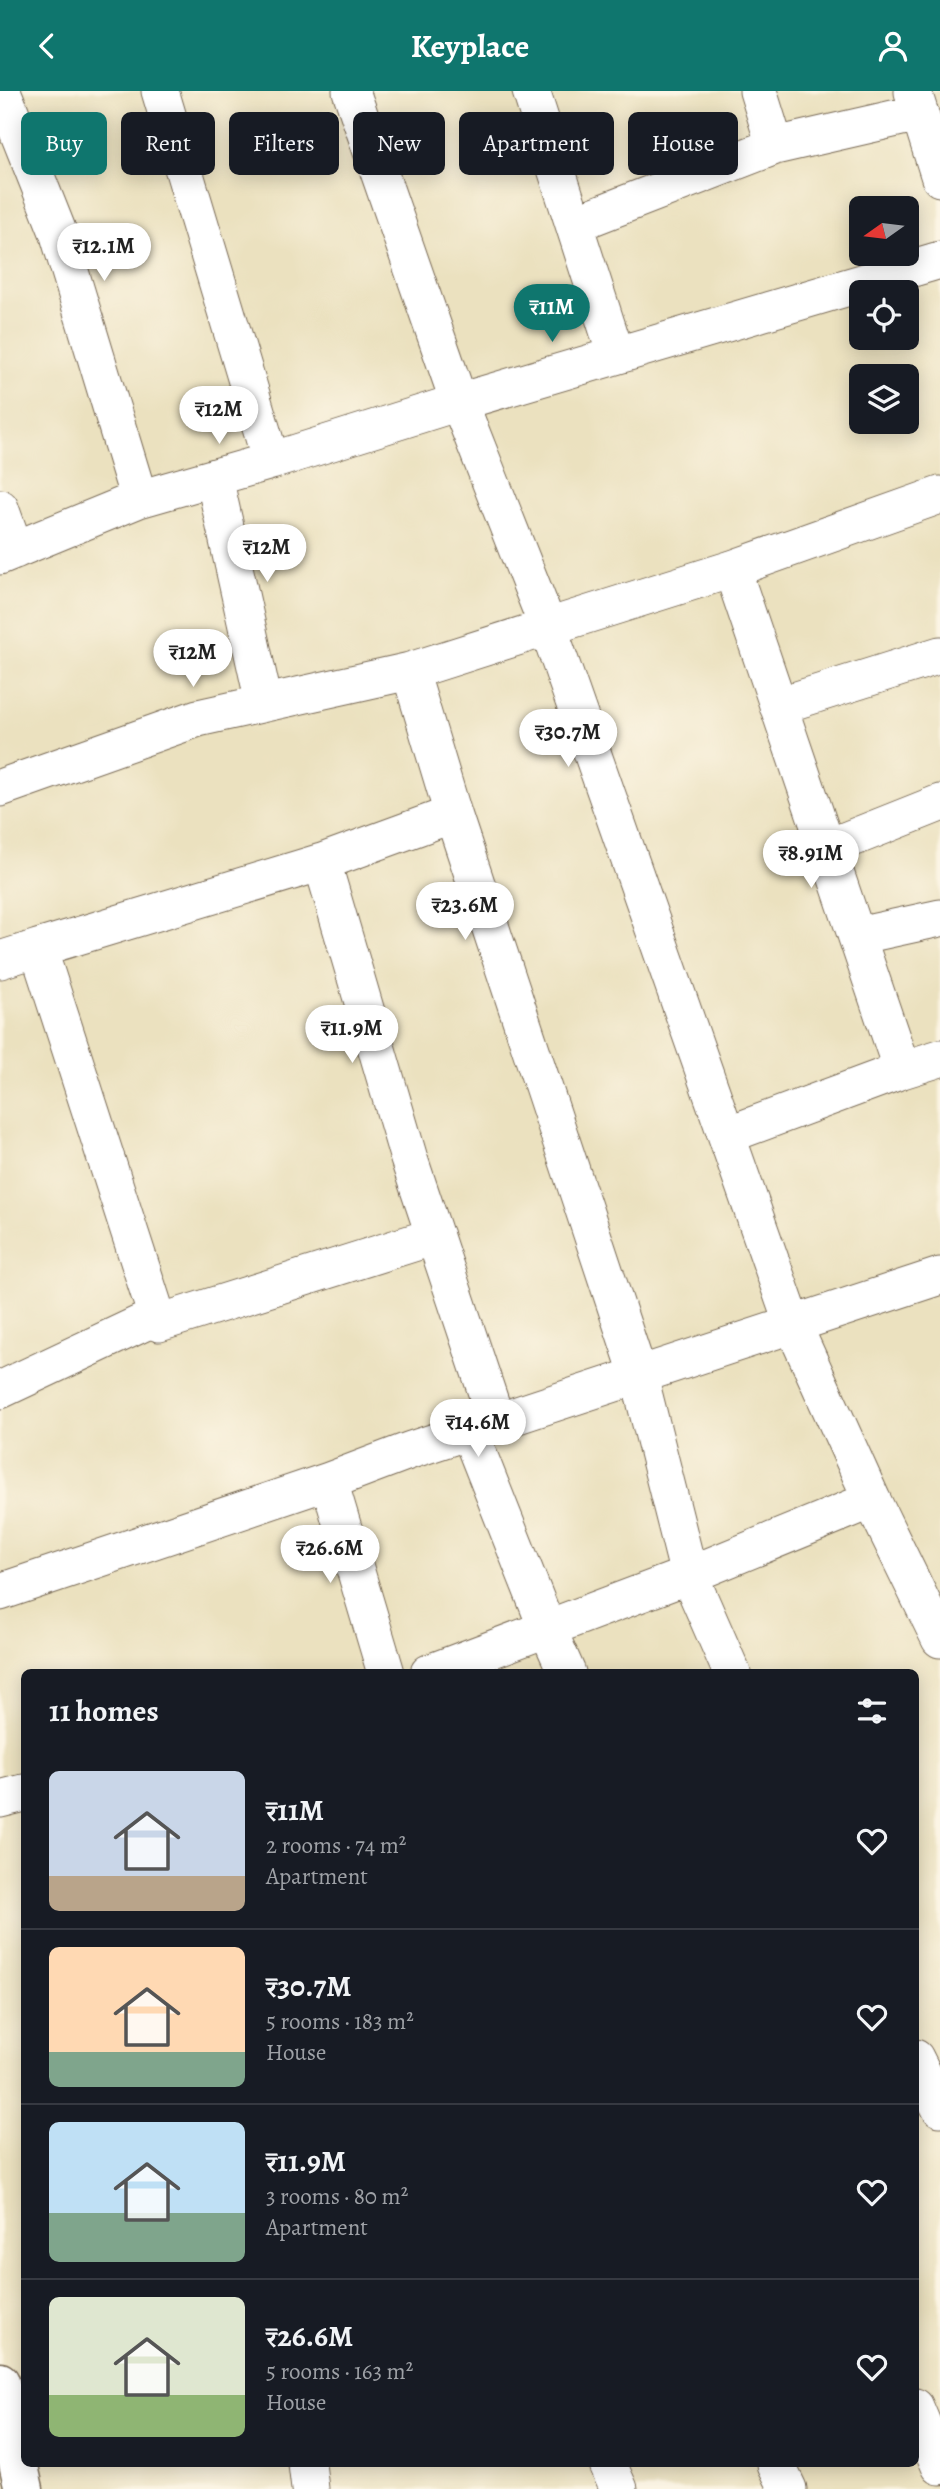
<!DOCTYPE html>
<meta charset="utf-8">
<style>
:root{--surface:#171b24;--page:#242831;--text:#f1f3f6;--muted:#9ea1a6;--line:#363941;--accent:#0f766e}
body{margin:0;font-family:Alegreya,serif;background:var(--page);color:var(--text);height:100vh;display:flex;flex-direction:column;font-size:26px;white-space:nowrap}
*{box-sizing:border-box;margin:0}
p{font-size:23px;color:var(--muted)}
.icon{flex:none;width:38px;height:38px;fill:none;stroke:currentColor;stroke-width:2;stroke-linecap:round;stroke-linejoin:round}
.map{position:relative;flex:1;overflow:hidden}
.details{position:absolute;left:21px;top:1578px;width:898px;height:798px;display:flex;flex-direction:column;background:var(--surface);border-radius:10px;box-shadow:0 4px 18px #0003}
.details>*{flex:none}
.banner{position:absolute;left:21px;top:21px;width:900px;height:63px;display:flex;gap:14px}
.needle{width:46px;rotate:256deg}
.buttons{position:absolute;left:849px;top:105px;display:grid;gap:14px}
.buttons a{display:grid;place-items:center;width:70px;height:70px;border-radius:10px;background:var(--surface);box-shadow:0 4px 18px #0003;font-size:35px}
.price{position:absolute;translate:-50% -60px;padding:0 16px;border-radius:24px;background:#fff;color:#222;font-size:23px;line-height:46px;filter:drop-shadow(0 2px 4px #0008)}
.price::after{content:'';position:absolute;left:50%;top:42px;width:21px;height:16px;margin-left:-10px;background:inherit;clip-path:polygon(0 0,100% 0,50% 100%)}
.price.current{background:var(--accent);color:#fff}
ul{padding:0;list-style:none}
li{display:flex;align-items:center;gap:21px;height:175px;padding:0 28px}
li+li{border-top:2px solid var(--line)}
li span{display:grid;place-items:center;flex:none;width:196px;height:140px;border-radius:10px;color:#555}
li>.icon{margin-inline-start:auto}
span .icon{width:84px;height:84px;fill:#fffc;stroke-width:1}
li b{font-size:30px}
h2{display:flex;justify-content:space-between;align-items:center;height:84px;padding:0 28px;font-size:30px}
.pill{padding:0 24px;border-radius:10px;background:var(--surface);box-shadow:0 4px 18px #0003;font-size:24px;line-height:63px}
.pill.current{background:var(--accent);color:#fff}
header{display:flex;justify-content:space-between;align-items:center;height:91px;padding:0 28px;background:var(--accent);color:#fff;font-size:32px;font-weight:700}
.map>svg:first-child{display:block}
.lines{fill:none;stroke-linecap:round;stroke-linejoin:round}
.minor-casing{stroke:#796a56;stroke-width:39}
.secondary-casing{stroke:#796a56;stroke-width:41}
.minor{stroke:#fff;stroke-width:37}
.secondary{stroke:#fff;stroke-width:38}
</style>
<header><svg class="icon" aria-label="back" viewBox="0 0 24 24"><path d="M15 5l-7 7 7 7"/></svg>Keyplace<svg class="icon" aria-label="person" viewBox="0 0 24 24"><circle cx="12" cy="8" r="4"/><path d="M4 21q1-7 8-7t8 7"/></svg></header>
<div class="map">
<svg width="940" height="2398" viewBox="0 0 940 2398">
<rect width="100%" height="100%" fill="#fcf5e5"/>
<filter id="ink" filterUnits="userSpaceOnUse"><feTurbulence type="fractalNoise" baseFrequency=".0143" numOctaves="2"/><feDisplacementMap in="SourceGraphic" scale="14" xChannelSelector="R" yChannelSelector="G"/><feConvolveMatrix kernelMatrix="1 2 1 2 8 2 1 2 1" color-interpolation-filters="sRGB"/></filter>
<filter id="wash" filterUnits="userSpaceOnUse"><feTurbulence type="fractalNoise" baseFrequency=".00686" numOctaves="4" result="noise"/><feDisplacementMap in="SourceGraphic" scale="28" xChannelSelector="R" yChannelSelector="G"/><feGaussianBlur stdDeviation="1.57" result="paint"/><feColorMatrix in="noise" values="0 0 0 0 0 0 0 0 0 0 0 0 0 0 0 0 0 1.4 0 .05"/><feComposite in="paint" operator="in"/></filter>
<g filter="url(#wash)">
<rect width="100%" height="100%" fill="#ebe1bf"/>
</g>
<g filter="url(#ink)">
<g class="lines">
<defs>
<path id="minor" d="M2,0l56,141 81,267
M160,0l111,370
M531,0l85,264
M913,1l27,86
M775,55l144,-33
M574,133l201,-78 -17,-55
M214,386l50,226
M0,417l15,42
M0,465l139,-57 132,-38 188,-59 -108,-311
M778,615l162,-51
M0,697l198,-70 212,-47
M453,723l-131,48 87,297 88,264
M827,757l113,-45
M322,771l-284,86 121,375 276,-87
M857,845l83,-18
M0,869l38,-12
M902,979l38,-12
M727,1044l175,-65 -170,-501
M0,1299l157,-74
M469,1340l78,197 20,45
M329,1390l57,192
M872,1409l68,139
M0,1501l329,-111 82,-31 529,-174
M429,1582l260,-98 -50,-199 -186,-562 -43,-143 138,-44 -89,-225 481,-142
M732,1582l-43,-98 183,-75 -79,-175 -245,-698 184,-58 208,-74
M0,1708l24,-6
M915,1967l25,50
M915,2316l25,59
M307,2373l3,25
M608,2373l11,25
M776,2373l12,25"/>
<path id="secondary" d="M0,2291l24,107"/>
</defs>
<use href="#minor" class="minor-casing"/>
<use href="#secondary" class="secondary-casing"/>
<use href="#minor" class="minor"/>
<use href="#secondary" class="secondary"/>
</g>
</g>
</svg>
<div class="buttons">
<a><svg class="needle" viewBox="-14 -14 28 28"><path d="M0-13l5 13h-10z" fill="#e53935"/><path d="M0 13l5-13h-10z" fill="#9ea1a6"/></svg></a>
<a><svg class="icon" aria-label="locate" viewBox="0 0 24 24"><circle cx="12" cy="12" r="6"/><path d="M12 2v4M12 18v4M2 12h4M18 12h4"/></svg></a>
<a><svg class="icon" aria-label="layers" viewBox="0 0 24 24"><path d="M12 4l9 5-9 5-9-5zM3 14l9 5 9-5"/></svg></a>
</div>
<b class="price" style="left:104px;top:192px">₹12.1M</b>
<b class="price current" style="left:552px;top:253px">₹11M</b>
<b class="price" style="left:219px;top:355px">₹12M</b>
<b class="price" style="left:267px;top:493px">₹12M</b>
<b class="price" style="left:193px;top:598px">₹12M</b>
<b class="price" style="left:568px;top:678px">₹30.7M</b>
<b class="price" style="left:811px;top:799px">₹8.91M</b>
<b class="price" style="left:465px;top:851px">₹23.6M</b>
<b class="price" style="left:352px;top:974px">₹11.9M</b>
<b class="price" style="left:478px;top:1368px">₹14.6M</b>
<b class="price" style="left:330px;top:1494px">₹26.6M</b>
<div class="banner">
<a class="pill current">Buy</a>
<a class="pill">Rent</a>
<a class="pill">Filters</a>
<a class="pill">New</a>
<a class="pill">Apartment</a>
<a class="pill">House</a>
</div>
<section class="details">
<h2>11 homes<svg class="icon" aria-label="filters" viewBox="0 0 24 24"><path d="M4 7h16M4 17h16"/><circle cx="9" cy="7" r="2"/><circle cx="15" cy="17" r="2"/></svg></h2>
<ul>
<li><span style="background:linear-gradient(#c9d6e8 75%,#b9a48a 0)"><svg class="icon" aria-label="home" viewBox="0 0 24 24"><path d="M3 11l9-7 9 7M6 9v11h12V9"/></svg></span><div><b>₹11M</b><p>2 rooms · 74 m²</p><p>Apartment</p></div><svg class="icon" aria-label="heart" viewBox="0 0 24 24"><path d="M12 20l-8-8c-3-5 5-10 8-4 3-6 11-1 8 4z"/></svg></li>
<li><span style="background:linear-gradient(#ffd9b3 75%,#7fa58c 0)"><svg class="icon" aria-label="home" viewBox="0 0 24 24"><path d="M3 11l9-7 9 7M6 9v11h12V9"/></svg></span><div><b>₹30.7M</b><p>5 rooms · 183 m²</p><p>House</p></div><svg class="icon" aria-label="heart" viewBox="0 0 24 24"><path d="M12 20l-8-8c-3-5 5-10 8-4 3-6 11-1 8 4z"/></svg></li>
<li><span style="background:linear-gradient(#bfe0f5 65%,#7fa58c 0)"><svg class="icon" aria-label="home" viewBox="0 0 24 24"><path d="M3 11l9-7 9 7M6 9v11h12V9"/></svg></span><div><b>₹11.9M</b><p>3 rooms · 80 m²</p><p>Apartment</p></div><svg class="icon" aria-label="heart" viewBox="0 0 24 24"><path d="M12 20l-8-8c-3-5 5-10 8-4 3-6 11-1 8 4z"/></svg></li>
<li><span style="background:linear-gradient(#dfe7d0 70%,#8fb573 0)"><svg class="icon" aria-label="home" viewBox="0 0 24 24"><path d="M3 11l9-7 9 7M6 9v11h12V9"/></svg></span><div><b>₹26.6M</b><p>5 rooms · 163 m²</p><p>House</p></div><svg class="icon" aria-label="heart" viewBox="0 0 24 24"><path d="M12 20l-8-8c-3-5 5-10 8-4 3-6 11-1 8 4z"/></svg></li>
</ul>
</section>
</div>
